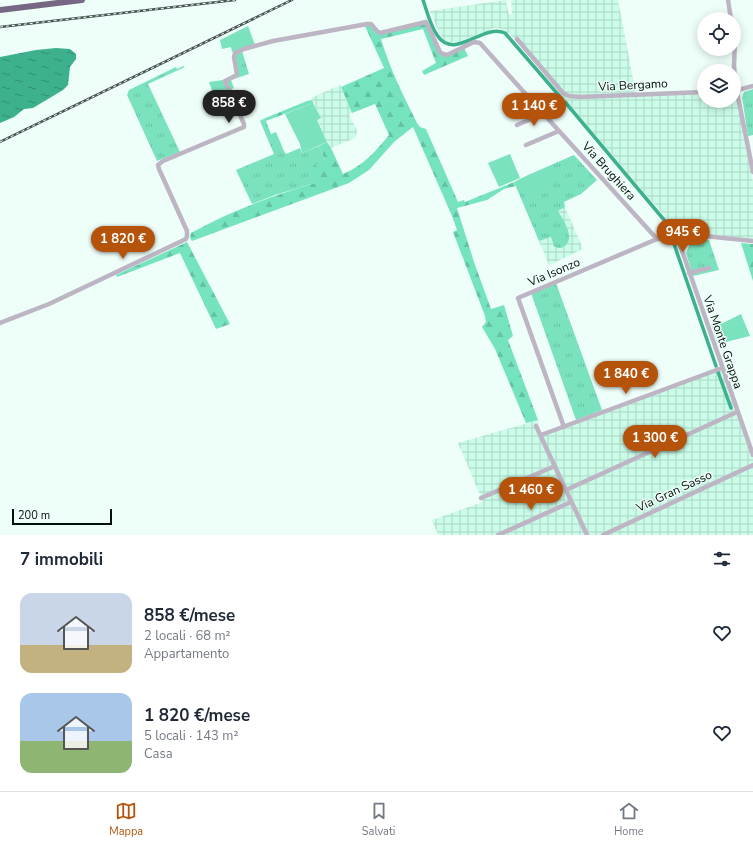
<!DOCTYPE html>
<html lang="it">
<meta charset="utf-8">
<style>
:root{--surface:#fff;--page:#f6f6f7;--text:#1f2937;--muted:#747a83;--line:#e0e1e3;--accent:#b45309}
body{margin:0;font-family:"Nunito Sans",sans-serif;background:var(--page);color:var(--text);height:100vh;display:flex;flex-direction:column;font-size:15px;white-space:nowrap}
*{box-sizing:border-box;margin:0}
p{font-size:13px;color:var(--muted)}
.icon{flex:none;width:22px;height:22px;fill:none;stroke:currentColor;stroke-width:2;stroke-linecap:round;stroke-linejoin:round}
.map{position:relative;height:535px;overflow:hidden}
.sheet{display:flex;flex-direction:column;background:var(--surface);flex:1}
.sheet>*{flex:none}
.controls{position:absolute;left:697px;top:12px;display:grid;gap:8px}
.controls a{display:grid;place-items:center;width:44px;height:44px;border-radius:50%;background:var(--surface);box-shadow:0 2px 10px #0003;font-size:20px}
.scale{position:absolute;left:12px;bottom:10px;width:100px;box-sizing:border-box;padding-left:4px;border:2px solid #030f0a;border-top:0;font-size:11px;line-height:14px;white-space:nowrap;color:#030f0a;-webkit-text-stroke:3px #eefef8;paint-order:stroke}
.price{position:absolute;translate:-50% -34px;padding:0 9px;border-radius:14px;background:var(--accent);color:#fff;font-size:13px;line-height:26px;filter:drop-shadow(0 1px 2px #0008)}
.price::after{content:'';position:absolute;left:50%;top:24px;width:12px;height:9px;margin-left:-6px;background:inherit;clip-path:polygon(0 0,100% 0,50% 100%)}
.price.selected{background:#222;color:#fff}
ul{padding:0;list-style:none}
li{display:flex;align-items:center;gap:12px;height:100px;padding:0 20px}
li span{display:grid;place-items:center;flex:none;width:112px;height:80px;border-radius:12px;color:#555}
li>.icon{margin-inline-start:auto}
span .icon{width:48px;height:48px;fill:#fffc;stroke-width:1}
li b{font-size:17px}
h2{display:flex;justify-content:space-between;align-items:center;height:48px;padding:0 20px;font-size:17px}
.dock{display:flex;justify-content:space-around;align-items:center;height:56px;border-top:1px solid var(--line);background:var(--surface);font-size:11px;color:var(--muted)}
.dock a{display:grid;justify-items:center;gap:2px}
.dock .selected{color:var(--accent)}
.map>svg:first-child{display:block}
.industrial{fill:url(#industrial-grid)}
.grass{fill:url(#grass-tufts)}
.forest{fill:url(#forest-firs)}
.garden{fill:#7be2be}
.water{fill:url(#water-ripples)}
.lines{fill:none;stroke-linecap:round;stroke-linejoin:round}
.canal{stroke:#3db18d;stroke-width:3.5}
.minor{stroke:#bdb5c3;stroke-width:4.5}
.highway{stroke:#776784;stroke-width:6}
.rail-casing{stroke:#47544f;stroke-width:2.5}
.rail{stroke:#eefef8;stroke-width:1;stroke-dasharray:3;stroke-linecap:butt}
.labels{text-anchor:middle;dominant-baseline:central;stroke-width:3;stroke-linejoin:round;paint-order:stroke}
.street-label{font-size:12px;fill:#030f0a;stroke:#eefef8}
</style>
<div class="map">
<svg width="753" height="535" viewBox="0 0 753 535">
<defs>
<pattern id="industrial-grid" width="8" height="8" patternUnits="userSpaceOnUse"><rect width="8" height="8" fill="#cafce8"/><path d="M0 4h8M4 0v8" fill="none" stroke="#acd7c6"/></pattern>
<pattern id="grass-tufts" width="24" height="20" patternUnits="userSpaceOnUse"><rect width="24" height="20" fill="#7be2be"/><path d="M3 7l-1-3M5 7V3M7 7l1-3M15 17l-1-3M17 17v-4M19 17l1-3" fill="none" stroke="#69c1a2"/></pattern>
<pattern id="forest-firs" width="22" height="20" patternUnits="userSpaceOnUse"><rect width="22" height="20" fill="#75e4be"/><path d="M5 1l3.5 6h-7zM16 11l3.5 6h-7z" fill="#64c2a2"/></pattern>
<pattern id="water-ripples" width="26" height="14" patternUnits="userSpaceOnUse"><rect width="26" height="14" fill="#3db18d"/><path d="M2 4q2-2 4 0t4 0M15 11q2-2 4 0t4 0" fill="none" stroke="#318e71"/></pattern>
</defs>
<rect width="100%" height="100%" fill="#eefef8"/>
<path class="industrial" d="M506,0l3,15 3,-1 -1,-14h107l18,94 68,-3v10h30v-12h1l18,93v57l-79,-8 -8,-13 -19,-22 -137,-162 -8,-5 -8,-1 -36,14h-10l-4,-2 -4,-5 -10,-24z
M340,85l12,28 -3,1 8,17 -2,7 -24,10 -4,-6 -10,-23 4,-1 -10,-20z
M565,207l18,42 -34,16 -10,-24 12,-4 3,9 15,-11 -11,-24z
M721,369l32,89v77h-315l-6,-15 51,-18 -25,-59 80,-23 3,15z"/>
<path class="grass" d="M242,51l7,23 -18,6 3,8 -4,2 -3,-10 11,-4 -4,-20z
M183,66l2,1 -37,17 32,68 -23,9 -30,-66 2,-5 47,-23 1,2z
M753,89v46l-5,1 -6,-39 2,-5z
M263,119l3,2 5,13 5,-2 8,19 2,3 14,-6 2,5 17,-7 6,14 -10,23 -40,12 -23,9 -16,-34 38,-16 -14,-33z
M574,155l23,25 -16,14 -17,8 1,5 -7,4c4,7 11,17 11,26 1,7 -9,15 -15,9 -1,-2 -2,-7 -3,-9l-12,4 -25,-59 14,-7z
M700,239l9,1 10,30 -26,6 -7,-23 5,-11z
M556,283l46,127 -26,10 -45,-127z"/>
<path class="forest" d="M426,23l15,32 23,-7 4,8 -44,19 -2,-4 14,-8 -13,-34 -42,10c9,30 22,56 36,84l3,4 6,2 32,73 6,-2 1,2 49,-20 2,4 -12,3 -17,11 -30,8 17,54 17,47 13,-4 9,31 -5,4 30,80 -12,3 -31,-74 -13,-22 4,-5 -1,-6 -32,-84 4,-2 -5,-14 -39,-89 -19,15 -25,28 -20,13 -157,58 -2,-3 1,-5c39,-22 81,-37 124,-50l-6,-14 16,-9 -6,-14 8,-4 4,6 12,26c21,-9 32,-22 46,-39l-14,-31 -23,9 -11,-26 43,-19 -19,-42 5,-1 7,8z
M312,100l1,3 -47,18 -3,-2 44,-18z
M187,242l43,82 -14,5 -36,-76 -63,24 -1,-2z
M741,243l12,1v37z"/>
<path class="garden" d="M248,26l7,19 -23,7 -1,-5 -9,2 -2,-9z
M223,80l5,11 -14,5 -5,-14z
M313,103l8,15 -4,2 10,22 -25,11 -2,-9 -15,-30z
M510,154l10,24 -21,9 -11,-24z
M549,170l6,13 -25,11 -6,-14z
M741,314l9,22 -32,8 -7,-20 12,-1z"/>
<path class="water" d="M56,48l14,1 6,5v5l-6,8 -2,18 -5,5 -30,18 -9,1 -10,8 -14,6v-66l36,-7z"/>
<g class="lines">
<path class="canal" d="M423,0c4,11 7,25 14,35 18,27 45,-12 68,-2l57,66
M565,102l100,119 6,14
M673,241l43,125
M718,372l13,36"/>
<path class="minor" d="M728,0l3,19
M734,32l1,9 -1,24 1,17 18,90
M517,39l46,54 6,3 11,1 124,-5
M734,91l19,-5
M517,125l26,-11
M526,145l33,-14
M678 239a5 5 0 1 1 10 0a5 5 0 1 1-10 0Z
M685,234l68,7
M679,242l74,213
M689,273l20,-5
M0,323l49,-19 137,-65 1,-3v-5l-28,-62 -1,-4 5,-4 81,-34v-3l-19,-43 12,-6 -3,-18 1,-4 9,-4 29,-8 94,-17h4l6,7 3,2 46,-11 14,30 3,2 4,1 27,-13 6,1 51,57 126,139
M536,426l51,109
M564,427l-46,-129 139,-59 13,-1 8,2
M541,435l181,-67
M566,490l171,-78
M481,498l74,-32
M498,535l73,-33
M603,535l150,-70"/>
<path class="highway" d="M0,10l82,-10"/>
<defs>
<path id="rail" d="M0,27l235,-27
M0,142l292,-142"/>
</defs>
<use href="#rail" class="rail-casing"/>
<use href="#rail" class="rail"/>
</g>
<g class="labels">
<g class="street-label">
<text transform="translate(633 85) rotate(-3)">Via Bergamo</text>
<text transform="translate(609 171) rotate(48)">Via Brughiera</text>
<text transform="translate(554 272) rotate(-23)">Via Isonzo</text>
<text transform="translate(723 342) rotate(71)">Via Monte Grappa</text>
<text transform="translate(674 491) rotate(-25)">Via Gran Sasso</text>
</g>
</g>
</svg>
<div class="controls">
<a><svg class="icon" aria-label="locate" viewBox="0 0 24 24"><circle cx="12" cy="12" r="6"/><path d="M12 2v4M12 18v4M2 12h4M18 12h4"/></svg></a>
<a><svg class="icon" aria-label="layers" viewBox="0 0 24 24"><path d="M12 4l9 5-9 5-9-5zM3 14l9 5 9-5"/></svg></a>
</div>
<div class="scale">200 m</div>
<b class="price selected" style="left:229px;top:124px">858 €</b>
<b class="price" style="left:534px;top:127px">1 140 €</b>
<b class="price" style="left:683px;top:253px">945 €</b>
<b class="price" style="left:123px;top:260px">1 820 €</b>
<b class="price" style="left:626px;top:395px">1 840 €</b>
<b class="price" style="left:655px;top:459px">1 300 €</b>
<b class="price" style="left:531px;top:511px">1 460 €</b>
</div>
<section class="sheet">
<h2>7 immobili<svg class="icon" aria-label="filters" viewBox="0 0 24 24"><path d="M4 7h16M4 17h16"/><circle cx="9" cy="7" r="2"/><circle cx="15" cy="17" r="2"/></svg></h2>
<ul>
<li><span style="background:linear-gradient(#c9d6e8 65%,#c2b280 0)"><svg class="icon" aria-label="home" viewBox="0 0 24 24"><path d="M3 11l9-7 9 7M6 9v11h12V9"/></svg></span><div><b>858 €/mese</b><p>2 locali · 68 m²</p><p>Appartamento</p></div><svg class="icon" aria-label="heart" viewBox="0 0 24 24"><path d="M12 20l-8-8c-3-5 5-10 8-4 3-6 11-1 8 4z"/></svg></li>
<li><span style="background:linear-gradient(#a9c7e8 60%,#8fb573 0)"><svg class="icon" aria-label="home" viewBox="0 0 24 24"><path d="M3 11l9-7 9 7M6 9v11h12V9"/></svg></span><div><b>1 820 €/mese</b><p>5 locali · 143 m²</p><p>Casa</p></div><svg class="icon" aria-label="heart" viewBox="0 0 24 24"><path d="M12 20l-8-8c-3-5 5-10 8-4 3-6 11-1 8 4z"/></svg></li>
</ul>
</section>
<nav class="dock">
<a class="selected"><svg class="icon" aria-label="map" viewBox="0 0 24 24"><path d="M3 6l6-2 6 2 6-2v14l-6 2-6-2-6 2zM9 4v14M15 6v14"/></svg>Mappa</a>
<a><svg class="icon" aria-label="saved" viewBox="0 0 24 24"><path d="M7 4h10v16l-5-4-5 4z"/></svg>Salvati</a>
<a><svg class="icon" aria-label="home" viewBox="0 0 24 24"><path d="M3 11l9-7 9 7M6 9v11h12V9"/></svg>Home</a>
</nav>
